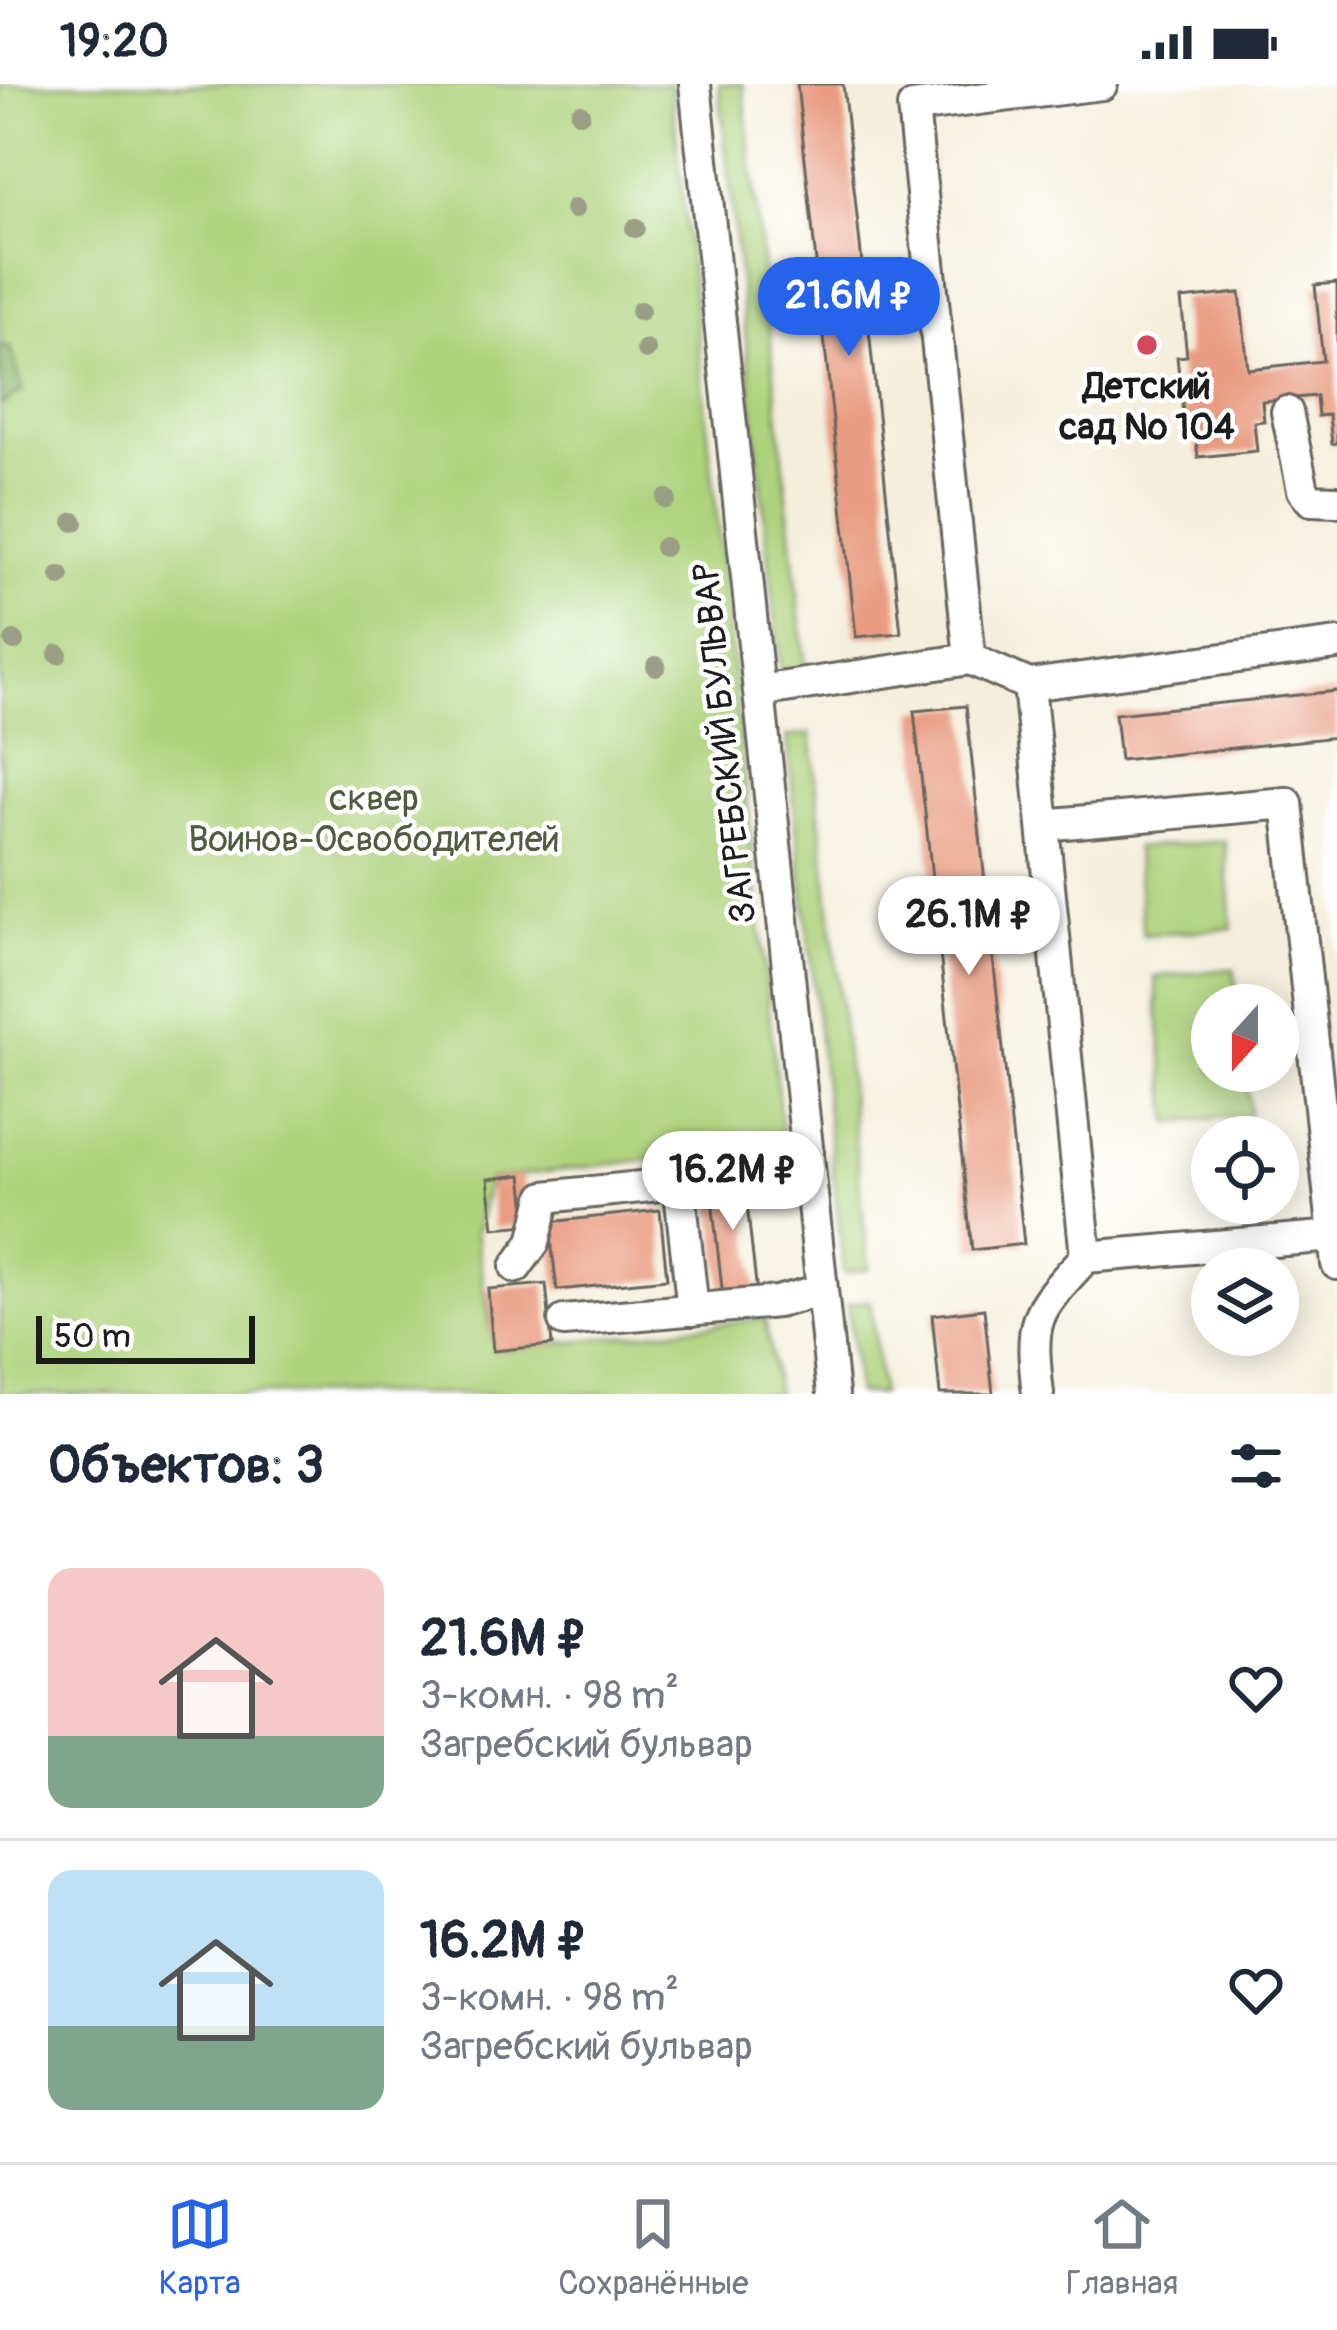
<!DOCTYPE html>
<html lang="ru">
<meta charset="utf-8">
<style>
:root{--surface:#fff;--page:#f2f2f3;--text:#1f2937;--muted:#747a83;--line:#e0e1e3;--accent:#2563eb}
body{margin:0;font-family:Pangolin,sans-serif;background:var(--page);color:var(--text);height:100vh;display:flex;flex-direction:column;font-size:45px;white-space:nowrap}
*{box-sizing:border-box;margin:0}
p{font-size:39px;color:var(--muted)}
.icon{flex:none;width:66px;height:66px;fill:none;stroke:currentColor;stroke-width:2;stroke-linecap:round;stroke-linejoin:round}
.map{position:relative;height:1310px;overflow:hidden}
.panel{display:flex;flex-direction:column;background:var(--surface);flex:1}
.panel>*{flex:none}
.needle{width:78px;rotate:201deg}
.buttons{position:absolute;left:1191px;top:900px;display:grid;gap:24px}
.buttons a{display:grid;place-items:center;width:108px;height:108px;border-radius:50%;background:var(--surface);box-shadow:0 6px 30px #0003;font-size:60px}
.scale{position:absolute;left:36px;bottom:30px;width:219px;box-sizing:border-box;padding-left:12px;border:6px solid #1c1c1c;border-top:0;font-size:33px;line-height:42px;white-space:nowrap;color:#1c1c1c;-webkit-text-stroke:9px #fff;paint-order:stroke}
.price{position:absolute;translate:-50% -102px;padding:0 27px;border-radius:42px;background:#fff;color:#222;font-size:39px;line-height:78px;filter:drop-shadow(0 3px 6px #0008)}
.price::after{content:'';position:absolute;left:50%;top:72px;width:36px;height:27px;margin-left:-18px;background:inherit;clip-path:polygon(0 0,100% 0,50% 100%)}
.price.selected{background:var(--accent);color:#fff}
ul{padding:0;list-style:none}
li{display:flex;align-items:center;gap:36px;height:300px;padding:0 48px}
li+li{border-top:3px solid var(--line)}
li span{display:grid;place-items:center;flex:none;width:336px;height:240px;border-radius:24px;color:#555}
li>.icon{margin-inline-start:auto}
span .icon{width:144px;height:144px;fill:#fffc;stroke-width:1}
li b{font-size:51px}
h2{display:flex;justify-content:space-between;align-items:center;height:144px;padding:0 48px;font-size:51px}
.status{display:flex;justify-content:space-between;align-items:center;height:84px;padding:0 60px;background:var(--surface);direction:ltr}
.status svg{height:33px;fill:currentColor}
.dock{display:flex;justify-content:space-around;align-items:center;height:168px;border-top:3px solid var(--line);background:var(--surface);font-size:33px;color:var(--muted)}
.dock a{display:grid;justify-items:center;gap:6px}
.dock .selected{color:var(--accent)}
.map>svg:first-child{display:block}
.green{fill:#aed37d;stroke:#65784c;stroke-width:3}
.forest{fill:#8ab56c;stroke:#536844;stroke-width:3}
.building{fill:#e99c81}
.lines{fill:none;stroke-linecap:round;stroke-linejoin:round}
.minor-casing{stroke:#68665f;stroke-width:36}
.minor{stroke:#fff;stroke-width:30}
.tree{fill:#999e85}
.poi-dot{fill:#d1495b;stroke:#fff;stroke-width:4.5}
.labels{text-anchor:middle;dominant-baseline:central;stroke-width:9;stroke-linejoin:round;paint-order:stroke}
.poi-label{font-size:36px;font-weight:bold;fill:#1c1c1c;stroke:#fff}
.street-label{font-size:36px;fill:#1c1c1c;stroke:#fff}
.park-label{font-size:36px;fill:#4f5c3e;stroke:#fff}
</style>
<div class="status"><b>19:20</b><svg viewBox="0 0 49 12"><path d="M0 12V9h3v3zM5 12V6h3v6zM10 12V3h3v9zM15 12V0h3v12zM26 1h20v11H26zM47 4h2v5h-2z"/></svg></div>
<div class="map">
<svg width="1337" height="1310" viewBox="0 0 1337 1310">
<rect width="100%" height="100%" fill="#fff"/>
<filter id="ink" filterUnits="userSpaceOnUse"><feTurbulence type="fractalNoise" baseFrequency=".00833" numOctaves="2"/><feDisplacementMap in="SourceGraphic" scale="24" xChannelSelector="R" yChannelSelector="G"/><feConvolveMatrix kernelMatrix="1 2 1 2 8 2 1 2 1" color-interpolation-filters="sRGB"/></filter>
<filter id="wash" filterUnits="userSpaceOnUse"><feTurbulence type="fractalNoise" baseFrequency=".004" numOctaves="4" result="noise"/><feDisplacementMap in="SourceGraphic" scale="48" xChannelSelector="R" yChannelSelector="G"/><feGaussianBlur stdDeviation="2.7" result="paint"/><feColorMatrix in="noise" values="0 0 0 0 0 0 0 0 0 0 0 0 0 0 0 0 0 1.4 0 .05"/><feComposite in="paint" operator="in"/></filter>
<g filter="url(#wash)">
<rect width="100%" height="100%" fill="#f4efdc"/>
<path class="green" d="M0,0h671l112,1059 -294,36 -13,55 18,117 266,-32 5,1 12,74h-777z
M719,0h24l63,589 -25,1z
M811,650l58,535 -25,4 -57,-536z
M1225,757l7,87 -89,7 -7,-87z
M1234,885l4,36h-26v66h33l5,43 -80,9 -15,-146z
M870,1217l11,93h-24l-9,-90z"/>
<path class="forest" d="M0,261l10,2 13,43 -23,16z"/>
<g id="blocks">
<path class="building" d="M797,0h46l58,549 -45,4z
M1337,199v160l-5,1 -3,-29 -11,1 -2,-20 -54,5 2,20 -10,1 3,29 -59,6 -3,-27 -10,1 -8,-74 10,-1 -6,-57 59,-6 8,76 75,-8 -8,-76z
M1337,607v46l-217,23 -5,-46z
M966,622l58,538 -52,6 -58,-539z
M743,1085l14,124 -34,4 -14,-124z
M522,1091l6,50 -34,3 -6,-49z
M660,1126l7,69 -110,11 -8,-68z
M546,1200l6,61 -59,6 -5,-62z
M984,1225l9,85h-53l-8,-79z"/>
</g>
</g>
<g filter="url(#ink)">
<use href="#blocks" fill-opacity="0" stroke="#68665f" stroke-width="3"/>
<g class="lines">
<defs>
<path id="minor" d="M695,0l138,1310
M1287,328l16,78 8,10 26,1
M970,575l-57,-552 189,-23
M1029,601l57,572
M759,607l211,-32 59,26 308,-41
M1043,741l244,-22 50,461
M679,1099l14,127
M516,1183l18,-25 11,-45 134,-14 21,-19 108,-12
M564,1237l213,-19 45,-12
M1038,1310c-9,-78 -4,-81 48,-137l248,-21"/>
</defs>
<use href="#minor" class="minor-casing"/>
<use href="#minor" class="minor"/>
</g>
<g class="tree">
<circle cx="580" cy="29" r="10"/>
<circle cx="574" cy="125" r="10"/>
<circle cx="635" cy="144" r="10"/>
<circle cx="640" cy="227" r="10"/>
<circle cx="646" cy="266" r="10"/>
<circle cx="666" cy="415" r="10"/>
<circle cx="74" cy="438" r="10"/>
<circle cx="664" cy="463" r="10"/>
<circle cx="60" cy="492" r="10"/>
<circle cx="14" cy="557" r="10"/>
<circle cx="58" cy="570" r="10"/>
<circle cx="656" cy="582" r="10"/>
</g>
</g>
<circle class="poi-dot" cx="1147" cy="261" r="12"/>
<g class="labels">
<g class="poi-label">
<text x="1147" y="302">Детский<tspan x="1147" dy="41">сад № 104</tspan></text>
</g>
<g class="street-label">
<text transform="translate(725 659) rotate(-96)">ЗАГРЕБСКИЙ БУЛЬВАР</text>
</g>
<g class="park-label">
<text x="374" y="714">сквер<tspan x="374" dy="41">Воинов-Освободителей</tspan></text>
</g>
</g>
</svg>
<div class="buttons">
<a><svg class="needle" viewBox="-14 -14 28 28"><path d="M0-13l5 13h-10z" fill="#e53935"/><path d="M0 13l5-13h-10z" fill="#747a83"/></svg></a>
<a><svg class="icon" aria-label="locate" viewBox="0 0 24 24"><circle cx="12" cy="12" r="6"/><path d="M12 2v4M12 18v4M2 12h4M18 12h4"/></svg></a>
<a><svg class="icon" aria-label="layers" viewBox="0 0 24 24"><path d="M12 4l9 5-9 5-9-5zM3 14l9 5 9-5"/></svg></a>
</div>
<div class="scale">50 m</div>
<b class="price selected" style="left:849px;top:275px">21.6M ₽</b>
<b class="price" style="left:969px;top:894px">26.1M ₽</b>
<b class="price" style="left:733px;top:1149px">16.2M ₽</b>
</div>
<section class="panel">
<h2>Объектов: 3<svg class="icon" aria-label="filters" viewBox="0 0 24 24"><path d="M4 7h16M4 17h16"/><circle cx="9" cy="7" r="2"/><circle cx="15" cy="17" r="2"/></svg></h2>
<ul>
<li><span style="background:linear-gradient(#f6c9c9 70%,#7fa58c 0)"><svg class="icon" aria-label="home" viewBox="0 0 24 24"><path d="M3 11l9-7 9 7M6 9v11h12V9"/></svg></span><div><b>21.6M ₽</b><p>3-комн. · 98 m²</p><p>Загребский бульвар</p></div><svg class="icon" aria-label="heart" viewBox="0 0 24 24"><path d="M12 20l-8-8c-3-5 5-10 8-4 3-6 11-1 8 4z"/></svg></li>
<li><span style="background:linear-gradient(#bfe0f5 65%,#7fa58c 0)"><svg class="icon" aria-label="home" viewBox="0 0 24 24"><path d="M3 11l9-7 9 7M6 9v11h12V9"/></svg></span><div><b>16.2M ₽</b><p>3-комн. · 98 m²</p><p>Загребский бульвар</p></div><svg class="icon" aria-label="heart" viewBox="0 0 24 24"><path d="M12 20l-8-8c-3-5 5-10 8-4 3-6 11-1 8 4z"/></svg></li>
</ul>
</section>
<nav class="dock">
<a class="selected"><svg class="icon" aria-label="map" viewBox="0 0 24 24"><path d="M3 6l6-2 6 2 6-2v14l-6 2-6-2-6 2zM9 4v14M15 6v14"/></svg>Карта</a>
<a><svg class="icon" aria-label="saved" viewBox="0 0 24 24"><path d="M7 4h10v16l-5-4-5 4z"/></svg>Сохранённые</a>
<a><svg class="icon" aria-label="home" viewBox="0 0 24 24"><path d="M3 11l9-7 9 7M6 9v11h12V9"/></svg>Главная</a>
</nav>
